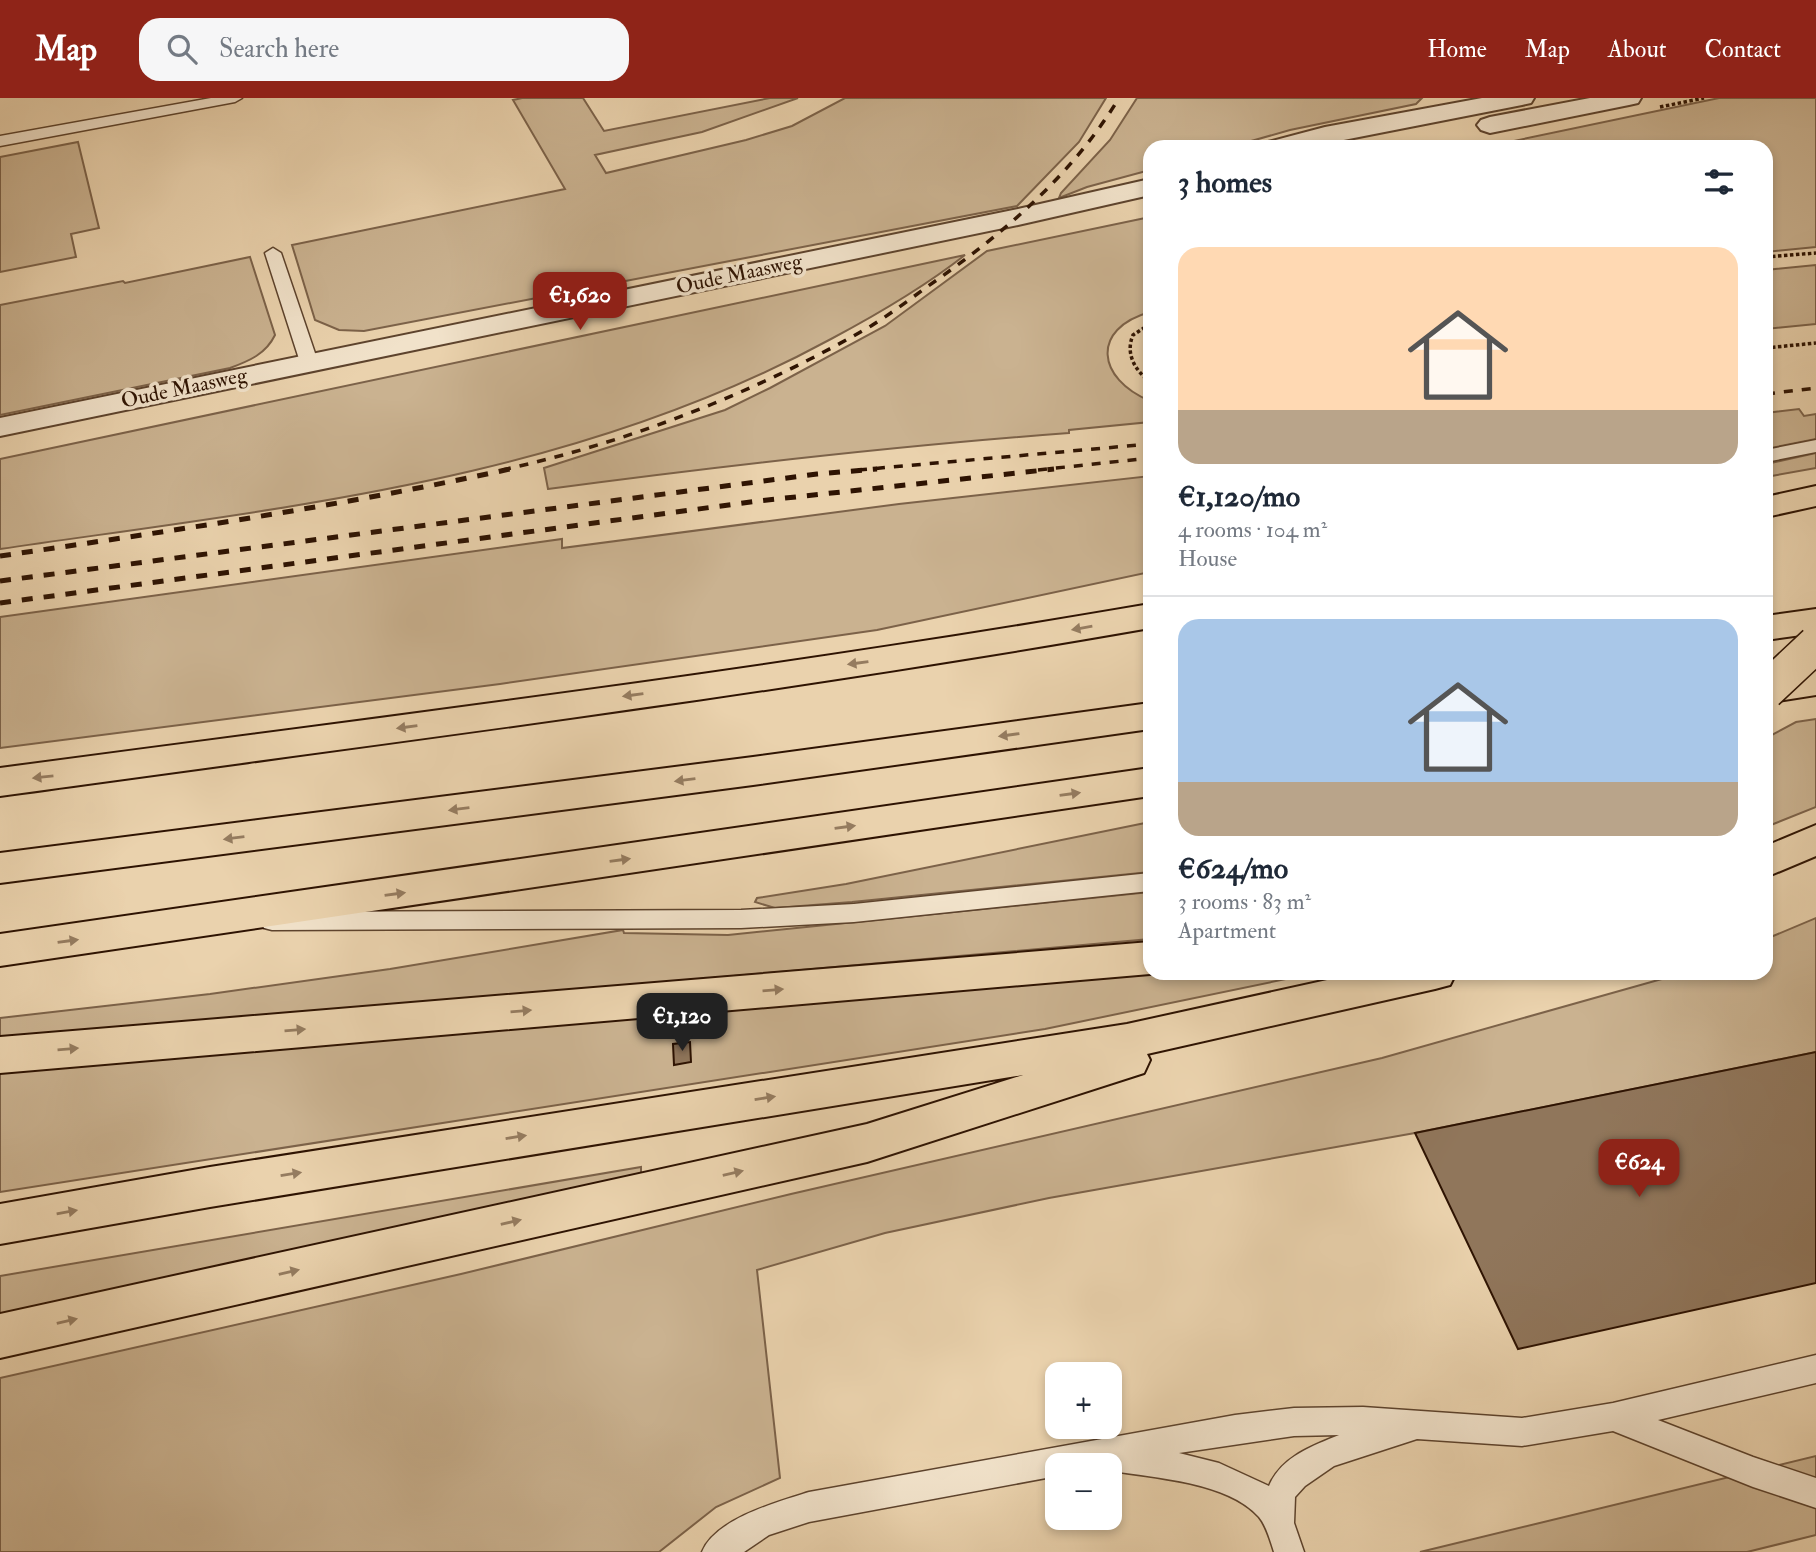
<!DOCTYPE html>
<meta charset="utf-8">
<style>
:root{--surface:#fff;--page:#f6f6f7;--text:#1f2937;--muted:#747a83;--line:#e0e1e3;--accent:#8f2418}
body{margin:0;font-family:"IM FELL Double Pica",serif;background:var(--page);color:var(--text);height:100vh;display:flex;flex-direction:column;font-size:26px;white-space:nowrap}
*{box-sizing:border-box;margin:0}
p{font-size:23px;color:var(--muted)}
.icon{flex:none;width:38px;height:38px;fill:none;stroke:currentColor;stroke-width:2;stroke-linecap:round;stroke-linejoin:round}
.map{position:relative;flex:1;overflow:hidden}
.sheet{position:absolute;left:1143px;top:42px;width:630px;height:840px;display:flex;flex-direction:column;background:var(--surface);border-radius:21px;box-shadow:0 4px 10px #0003}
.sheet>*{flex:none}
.controls{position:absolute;left:1045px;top:1264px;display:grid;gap:14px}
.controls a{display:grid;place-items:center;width:77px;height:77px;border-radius:14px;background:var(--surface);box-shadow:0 4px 10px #0003;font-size:35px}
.price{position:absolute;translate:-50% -60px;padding:0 16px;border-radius:14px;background:var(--accent);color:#fff;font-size:23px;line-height:46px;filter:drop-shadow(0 2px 4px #0008)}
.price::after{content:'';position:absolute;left:50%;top:42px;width:21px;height:16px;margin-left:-10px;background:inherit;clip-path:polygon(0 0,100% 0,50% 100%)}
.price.current{background:#222;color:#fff}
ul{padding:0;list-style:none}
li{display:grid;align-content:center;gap:14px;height:371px;padding:0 35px}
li+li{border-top:2px solid var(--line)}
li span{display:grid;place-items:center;height:217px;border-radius:21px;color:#555}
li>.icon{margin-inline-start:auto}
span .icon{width:126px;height:126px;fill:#fffc;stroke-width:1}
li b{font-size:30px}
h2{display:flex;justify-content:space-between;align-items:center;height:84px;padding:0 35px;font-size:30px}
header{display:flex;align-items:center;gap:42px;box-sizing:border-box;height:98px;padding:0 35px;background:var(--accent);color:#fff}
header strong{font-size:33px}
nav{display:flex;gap:38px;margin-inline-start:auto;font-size:24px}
.search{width:490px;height:63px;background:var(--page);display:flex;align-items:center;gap:18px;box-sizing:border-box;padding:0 24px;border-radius:21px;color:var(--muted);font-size:26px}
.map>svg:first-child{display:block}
.green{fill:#cab290;stroke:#7c6249;stroke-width:2}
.building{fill:#90765b;stroke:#2e1302;stroke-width:2}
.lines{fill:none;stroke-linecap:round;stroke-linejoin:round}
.lane-casing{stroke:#5d432d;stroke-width:3}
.street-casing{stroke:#5d432d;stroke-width:4}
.highway-casing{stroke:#2e1302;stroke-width:4}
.path{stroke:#2e1302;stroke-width:3.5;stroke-dasharray:3.5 2.5;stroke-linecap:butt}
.lane{fill:#f1e2ca;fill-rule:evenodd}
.street{fill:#f1e2ca;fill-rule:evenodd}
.highway{fill:#ead2ad;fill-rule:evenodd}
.rail-far1{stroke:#2e1302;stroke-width:3.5;stroke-dasharray:9 9;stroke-linecap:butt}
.rail{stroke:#2e1302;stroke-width:5;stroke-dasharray:11 11;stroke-linecap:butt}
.highway-bridge-casing{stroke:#2e1302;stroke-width:39;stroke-linecap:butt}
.highway-bridge{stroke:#ead2ad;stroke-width:36}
.oneway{fill:#957c60}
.labels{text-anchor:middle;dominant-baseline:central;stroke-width:7;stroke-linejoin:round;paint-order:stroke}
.far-street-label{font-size:21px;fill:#2e1302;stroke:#f1e2ca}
</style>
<header>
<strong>Map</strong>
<div class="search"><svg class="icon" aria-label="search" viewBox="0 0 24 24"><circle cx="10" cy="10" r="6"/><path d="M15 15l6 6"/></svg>Search here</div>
<nav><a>Home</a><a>Map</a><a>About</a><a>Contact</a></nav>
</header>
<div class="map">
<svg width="1816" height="1454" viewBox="0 0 1816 1454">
<rect width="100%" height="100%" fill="#ead2ad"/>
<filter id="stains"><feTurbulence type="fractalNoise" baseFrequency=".00286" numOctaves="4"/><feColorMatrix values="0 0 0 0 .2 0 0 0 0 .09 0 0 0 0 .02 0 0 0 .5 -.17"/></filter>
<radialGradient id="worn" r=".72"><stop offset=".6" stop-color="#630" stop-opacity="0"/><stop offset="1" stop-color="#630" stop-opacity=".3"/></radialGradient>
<path class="green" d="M522,0h61l21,33 166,-33h28l-96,34 -107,23 11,18 140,-33 46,-14 53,-28h261l-27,44 -62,64 -653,125 -25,-1 -24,-10 -23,-75 273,-56 -52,-89z
M1137,0h285l-6,6 -126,26 -60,17h-80v23l-63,17 -28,11 2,-5 49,-53z
M1719,0h97v149l-50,5v-105h-281z
M78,44l21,86 -28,6 5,23 -76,15v-115z
M1150,119v95c-60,17 -53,67 0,89v21l-81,8v3c-175,13 -348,33 -521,56l-4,-21 181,-58 45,-22 115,-62 102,-75z
M965,157c-42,33 -87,59 -134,84 -259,141 -544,168 -831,210v-90z
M250,159l25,78c-9,19 -26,26 -45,33l-230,47v-110l123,-24 2,2z
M1816,167v59l-50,5v-59z
M1799,311l5,7 12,-2v25l-50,10v-36z
M1816,355v15l-50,9v-13z
M1150,378v96l-273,58 -377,54 -500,64v-131l562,-78v9l337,-44z
M1816,621v88l-50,20v-89l30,-16z
M1150,724v50l-298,30 -77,6 -20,-6 2,-4 89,-14z
M1150,794v47l-1150,102v-23l210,-24 180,-25 233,-39 1,3 104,2z
M1816,820v134l-401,81 -366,65 -164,35 -128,37 23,208 -64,29 -57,45h-659v-174l461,-104 330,-80 591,-136 301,-85h83v-34z
M1150,871v4h165l-270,56 -1045,163v-119z
M641,1069v10l-641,145v-46z
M1816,1358v79l-69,17h-327z"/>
<path class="building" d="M690,944l1,20 -17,3 -1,-21z
M1816,954v231l-298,66 -103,-216z"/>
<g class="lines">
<defs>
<path id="lane" d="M211,0h31l-7,4 -235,44v-10z
M273,150l8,5 37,109 -3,4 -6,1 -9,-5 -35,-109z
M1816,342v12l-50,10v-12z
M1150,775v18l-296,31 -113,6 -469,2 -8,-2 -4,-7 4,-7 8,-2 469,-2 113,-6z
M1816,1257v28l-158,37 95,37 63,21v30l-63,-21 -140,-56 -91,15 -105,-7 -83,27 -29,20 -10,11 -1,26 10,29h-30c-4,-12 -7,-25 -15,-35 -31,-35 -103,-39 -147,-46l-2,-6h-53v11l-248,46 -40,13 -25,17h-42c13,-33 75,-50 107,-60l426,-77 59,-7 69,-1 159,11 91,-15zM1339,1337c-27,11 -58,22 -70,51l-50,-23 -40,-10 115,-17z"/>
<path id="street" d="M1482,0h52l-3,5 -9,2 -214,42h-44l4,-5 57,-15z
M1590,0h51l-3,5 -9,2 -139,28 -9,-3 -4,-5 4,-5 9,-3z
M1150,81v16l-132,30 -1018,211v-18l1018,-209z"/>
<path id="highway" d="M1816,388v20l-50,11v-20z
M1150,506v24c-381,67 -767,115 -1150,168v-28c383,-51 768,-98 1150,-164z
M1816,511v24l-50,7v-24z
M1816,573v24l-50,8v-24z
M1150,605v26l-397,56 -753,98v-30l753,-96z
M1150,670v28l-1150,170v-32z
M1816,727v31l-50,21v-31z
M1150,844v31h4l-4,1 -1150,99v-36z
M1359,875h97l-6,12 -15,4 -288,65 3,6 -6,13 -277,89 -867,196v-44l867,-190 156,-49 -813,132 -210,37v-40l210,-37 917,-143z"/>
</defs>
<use href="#lane" class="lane-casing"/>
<use href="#street" class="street-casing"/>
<use href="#highway" class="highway-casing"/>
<path class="path" d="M1660,9l44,-9
M1766,159l50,-4
M1150,226l-17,11c-8,19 2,35 17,47
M1766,250l50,-5"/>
<use href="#lane" class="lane"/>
<use href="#street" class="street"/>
<use href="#highway" class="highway"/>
<path class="rail-far1" d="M1766,296l50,-6
M502,372c128,-28 255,-78 369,-144 24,-15 47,-33 70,-49 70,-50 133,-105 178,-179
M858,372l292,-26
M1038,372l112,-12"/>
<path class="rail" d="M0,458c171,-25 341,-50 510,-87
M0,483l817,-107 60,-5
M0,505l758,-102 296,-32"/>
<defs>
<path id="highway-bridge" d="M1766,593l50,-47"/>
</defs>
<use href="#highway-bridge" class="highway-bridge-casing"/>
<use href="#highway-bridge" class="highway-bridge"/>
</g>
<defs><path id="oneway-solid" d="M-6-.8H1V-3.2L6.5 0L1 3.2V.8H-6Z" transform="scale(1.75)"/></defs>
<g class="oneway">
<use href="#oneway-solid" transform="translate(1082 530) rotate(170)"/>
<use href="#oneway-solid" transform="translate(858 565) rotate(172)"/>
<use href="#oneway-solid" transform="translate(633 597) rotate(172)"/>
<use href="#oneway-solid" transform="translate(407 629) rotate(172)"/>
<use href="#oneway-solid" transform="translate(1009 637) rotate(172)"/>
<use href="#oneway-solid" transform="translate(43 679) rotate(174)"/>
<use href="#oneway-solid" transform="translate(685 682) rotate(173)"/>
<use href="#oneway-solid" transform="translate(1070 696) rotate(-8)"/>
<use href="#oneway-solid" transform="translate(459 711) rotate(173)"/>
<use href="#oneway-solid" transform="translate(845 729) rotate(-8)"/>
<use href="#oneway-solid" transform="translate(234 740) rotate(173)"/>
<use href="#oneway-solid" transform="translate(620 762) rotate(-8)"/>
<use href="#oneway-solid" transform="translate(395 796) rotate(-8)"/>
<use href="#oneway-solid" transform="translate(68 843) rotate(-8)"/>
<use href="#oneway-solid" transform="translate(773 892) rotate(-5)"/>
<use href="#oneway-solid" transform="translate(521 913) rotate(-5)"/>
<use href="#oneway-solid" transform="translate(295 932) rotate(-5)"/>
<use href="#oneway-solid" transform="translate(68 951) rotate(-5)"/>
<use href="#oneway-solid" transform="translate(765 1000) rotate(-9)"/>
<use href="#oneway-solid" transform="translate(516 1039) rotate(-9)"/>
<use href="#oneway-solid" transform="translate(733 1075) rotate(-13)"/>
<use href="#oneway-solid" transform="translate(291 1076) rotate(-9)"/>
<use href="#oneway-solid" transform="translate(67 1114) rotate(-10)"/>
<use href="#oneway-solid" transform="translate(511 1124) rotate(-13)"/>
<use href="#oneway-solid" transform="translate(289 1174) rotate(-13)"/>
<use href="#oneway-solid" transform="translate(67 1223) rotate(-13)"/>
</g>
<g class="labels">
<g class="far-street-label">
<text transform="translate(739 176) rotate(-12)">Oude Maasweg</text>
<text transform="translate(184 290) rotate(-12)">Oude Maasweg</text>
</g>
</g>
<rect width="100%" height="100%" filter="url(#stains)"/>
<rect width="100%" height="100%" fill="url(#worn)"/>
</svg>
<div class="controls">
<a>+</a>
<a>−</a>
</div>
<b class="price" style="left:580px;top:234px">€1,620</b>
<b class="price current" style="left:682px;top:955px">€1,120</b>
<b class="price" style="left:1639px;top:1101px">€624</b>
<section class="sheet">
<h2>3 homes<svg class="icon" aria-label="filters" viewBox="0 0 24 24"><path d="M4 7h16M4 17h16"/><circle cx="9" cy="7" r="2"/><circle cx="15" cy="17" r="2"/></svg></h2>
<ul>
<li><span style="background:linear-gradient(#ffd9b3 75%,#b9a48a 0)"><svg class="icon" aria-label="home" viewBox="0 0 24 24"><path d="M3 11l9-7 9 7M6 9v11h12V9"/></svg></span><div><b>€1,120/mo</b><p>4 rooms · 104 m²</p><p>House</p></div></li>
<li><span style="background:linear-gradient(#a9c7e8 75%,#b9a48a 0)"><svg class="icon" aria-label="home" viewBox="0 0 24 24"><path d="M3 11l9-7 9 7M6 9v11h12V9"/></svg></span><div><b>€624/mo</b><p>3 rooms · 83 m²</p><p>Apartment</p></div></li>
</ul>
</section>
</div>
